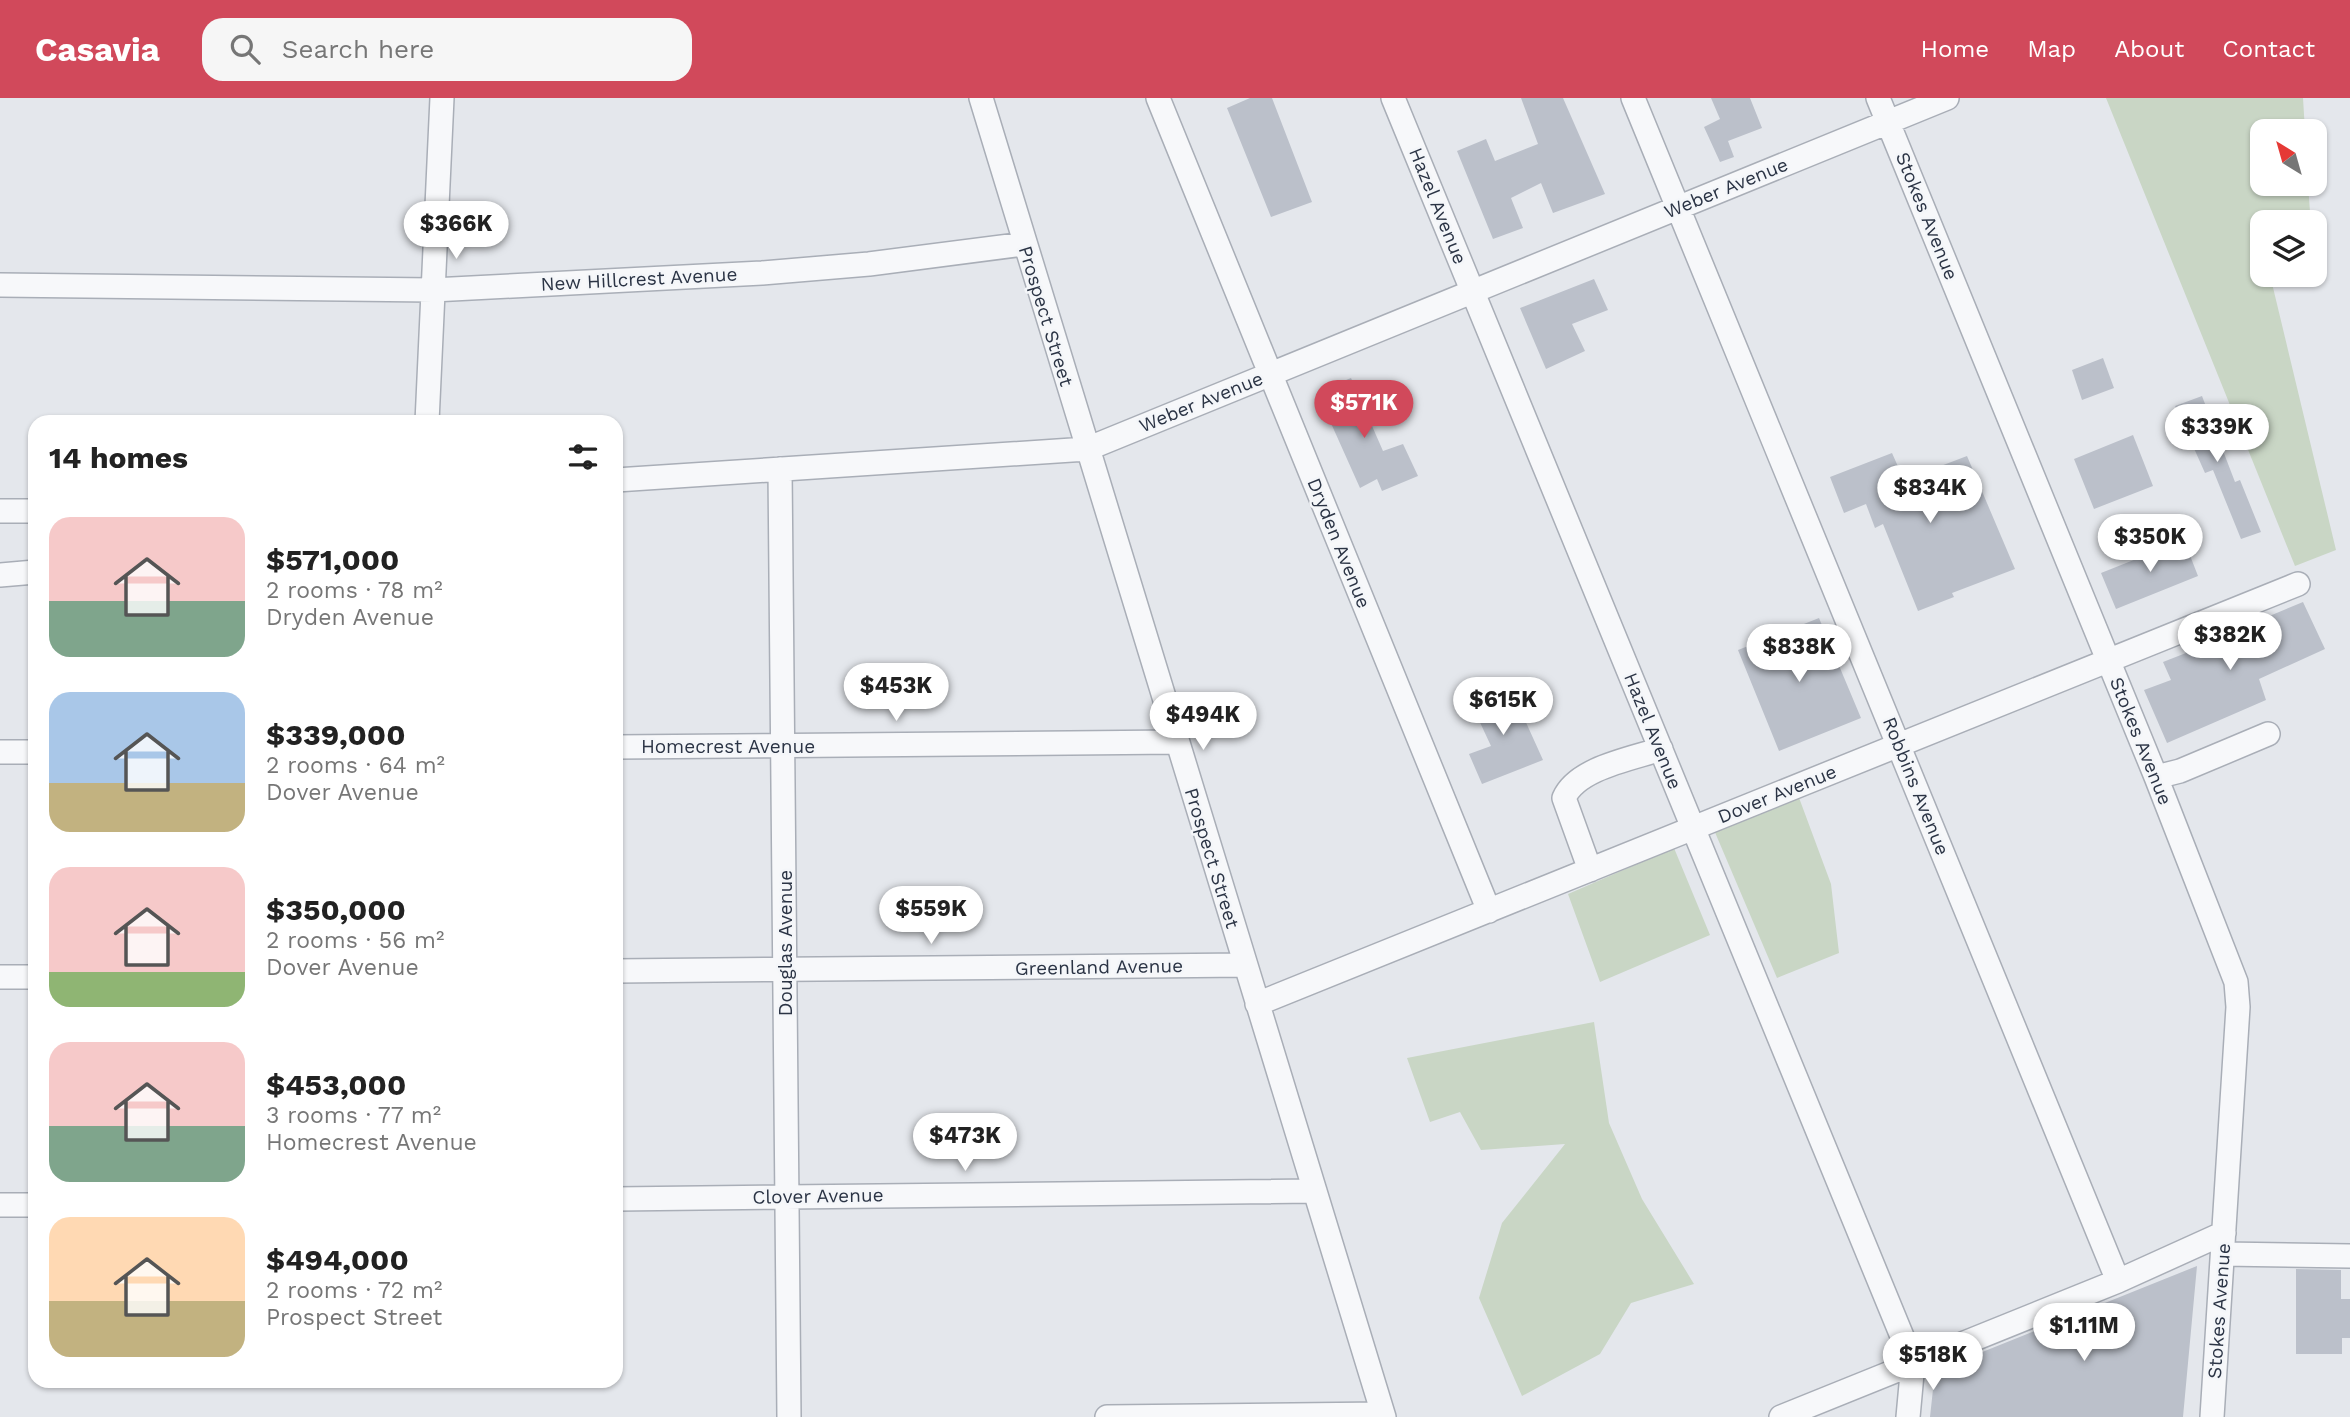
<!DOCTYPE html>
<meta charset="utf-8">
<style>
:root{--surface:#fff;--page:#f6f6f6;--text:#222;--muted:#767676;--accent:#d1495b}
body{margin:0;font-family:"Work Sans",sans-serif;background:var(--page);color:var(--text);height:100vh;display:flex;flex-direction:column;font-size:26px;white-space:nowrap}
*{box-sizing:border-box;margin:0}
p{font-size:23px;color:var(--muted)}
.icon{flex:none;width:38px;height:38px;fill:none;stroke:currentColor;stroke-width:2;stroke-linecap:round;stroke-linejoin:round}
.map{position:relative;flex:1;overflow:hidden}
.sheet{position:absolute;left:28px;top:317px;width:595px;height:973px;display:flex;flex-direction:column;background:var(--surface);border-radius:21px;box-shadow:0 2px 5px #0004}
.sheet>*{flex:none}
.needle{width:46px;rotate:323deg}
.fabs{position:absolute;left:2250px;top:21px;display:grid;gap:14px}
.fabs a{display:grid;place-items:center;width:77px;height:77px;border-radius:14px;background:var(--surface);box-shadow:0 2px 5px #0004;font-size:35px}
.price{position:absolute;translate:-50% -60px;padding:0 16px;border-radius:24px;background:#fff;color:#222;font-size:23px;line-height:46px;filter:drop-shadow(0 2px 4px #0008)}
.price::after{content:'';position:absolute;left:50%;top:42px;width:21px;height:16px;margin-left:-10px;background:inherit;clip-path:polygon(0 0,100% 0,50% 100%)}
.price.current{background:var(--accent);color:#fff}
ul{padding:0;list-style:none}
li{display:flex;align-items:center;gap:21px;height:175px;padding:0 21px}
li span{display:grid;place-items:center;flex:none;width:196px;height:140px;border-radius:21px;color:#555}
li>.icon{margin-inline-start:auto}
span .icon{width:84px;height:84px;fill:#fffc;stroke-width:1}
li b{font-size:30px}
h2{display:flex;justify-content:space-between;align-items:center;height:84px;padding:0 21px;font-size:30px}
header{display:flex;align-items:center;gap:42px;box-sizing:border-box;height:98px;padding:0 35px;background:var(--accent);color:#fff}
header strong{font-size:33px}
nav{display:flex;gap:38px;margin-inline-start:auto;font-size:24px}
.search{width:490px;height:63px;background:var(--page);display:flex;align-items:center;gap:18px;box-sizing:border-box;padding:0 24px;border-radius:21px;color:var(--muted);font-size:26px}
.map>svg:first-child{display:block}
.green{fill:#c9d6c5}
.building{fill:#bbc0ca}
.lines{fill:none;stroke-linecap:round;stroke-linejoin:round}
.minor-casing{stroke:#a9aeb7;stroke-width:26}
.minor{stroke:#f7f8fa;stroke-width:23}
.labels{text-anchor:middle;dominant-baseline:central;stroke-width:5;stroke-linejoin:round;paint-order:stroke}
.street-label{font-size:19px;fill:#2b3445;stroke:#f4f6f9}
</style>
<header>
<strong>Casavia</strong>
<div class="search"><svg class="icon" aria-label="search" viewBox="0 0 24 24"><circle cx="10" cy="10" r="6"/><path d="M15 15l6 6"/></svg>Search here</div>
<nav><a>Home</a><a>Map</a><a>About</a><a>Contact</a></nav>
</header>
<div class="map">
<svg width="2350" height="1319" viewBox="0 0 2350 1319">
<rect width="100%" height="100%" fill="#e4e7ec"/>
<path class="green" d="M2106,0h197l2,33h-42v53h45l2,28 -9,10h-38v53h7l66,275 -41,16z
M1798,697l33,89 8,69 -62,25 -63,-148z
M1674,750l36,87 -110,47 -32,-88z
M1594,924l15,101 33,76 52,85 -63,19 -31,51 -78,42 -43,-98 23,-75 63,-79 -84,6 -21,-38 -30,10 -23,-64z"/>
<path class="building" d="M1250,0h22l40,104 -41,15 -44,-109z
M1521,0h42l42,96 -52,19 -12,-30 -30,15 12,30 -30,11 -36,-88 29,-12 9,22 43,-17z
M1711,0h39l12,30 -34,13 6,16 -14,5 -16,-35 16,-8z
M1594,181l14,31 -36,14 13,27 -39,18 -26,-61z
M2103,260l11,30 -32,12 -10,-30z
M1351,280l32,73 20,-7 15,32 -36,15 -5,-12 -17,9 -43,-96z
M2202,298l33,86 5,-2 21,52 -20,7 -28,-69 -8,3 -30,-67z
M2133,337l20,51 -59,23 -20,-50z
M1892,355l12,27 63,-24 48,113 -63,24 2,4 -36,14 -35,-87 -8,4 -9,-24 -22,9 -14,-36z
M2184,442l14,36 -82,33 -15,-36z
M2303,504l22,47 -66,30 7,21 -99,43 -23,-53 27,-10 -8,-18 74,-29 -1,-3z
M1819,520l42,100 -82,33 -41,-101z
M1509,587l34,75 -61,24 -13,-30 22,-8 -21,-45z
M2197,1168l-14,151h-253l5,-46z
M2296,1171l45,1v29h9v39h-8v16h-46z"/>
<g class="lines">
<defs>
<path id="minor" d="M981,0l403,1319
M1158,0l331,813
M1393,0l520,1265 -5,54
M1633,0l485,1183
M1878,0l278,679 80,205 2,25 -26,410
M0,187l433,5 329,-17 107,-9 155,-20
M427,324l15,-324
M780,371l9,948
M616,382l471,-31 860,-351
M0,413h35
M0,477l35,-3
M616,649l561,-5
M0,654h35
M2156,679l24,-6 88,-37
M1590,772l-26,-72c13,-30 67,-39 97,-49
M616,873l629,-6
M0,879h35
M1257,906l1041,-420
M616,1101l699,-8
M0,1107h35
M2223,1156l127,2
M1107,1319l276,-3
M1781,1319l337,-136 106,-48"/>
</defs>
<use href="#minor" class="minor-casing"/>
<use href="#minor" class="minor"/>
</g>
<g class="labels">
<g class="street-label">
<text transform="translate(1726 90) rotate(-22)">Weber Avenue</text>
<text transform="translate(1438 108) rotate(68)">Hazel Avenue</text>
<text transform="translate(1927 118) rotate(68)">Stokes Avenue</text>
<text transform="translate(639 181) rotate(-3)">New Hillcrest Avenue</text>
<text transform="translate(1046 218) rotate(73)">Prospect Street</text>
<text transform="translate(1201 304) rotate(-22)">Weber Avenue</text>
<text transform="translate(1339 445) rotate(68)">Dryden Avenue</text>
<text transform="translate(1653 633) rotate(68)">Hazel Avenue</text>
<text transform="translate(2141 643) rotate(68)">Stokes Avenue</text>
<text x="728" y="648">Homecrest Avenue</text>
<text transform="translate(1916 688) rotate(68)">Robbins Avenue</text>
<text transform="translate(1777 696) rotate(-22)">Dover Avenue</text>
<text transform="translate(1212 760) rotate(73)">Prospect Street</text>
<text transform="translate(785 845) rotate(-90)">Douglas Avenue</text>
<text transform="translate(1099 869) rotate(-1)">Greenland Avenue</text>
<text transform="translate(818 1098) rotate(-1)">Clover Avenue</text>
<text transform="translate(2219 1213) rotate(-86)">Stokes Avenue</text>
</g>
</g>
</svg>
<div class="fabs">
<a><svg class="needle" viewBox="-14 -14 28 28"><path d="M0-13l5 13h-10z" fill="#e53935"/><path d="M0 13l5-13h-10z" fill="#767676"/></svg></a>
<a><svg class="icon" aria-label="layers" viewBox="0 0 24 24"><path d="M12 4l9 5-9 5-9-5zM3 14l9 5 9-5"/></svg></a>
</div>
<b class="price" style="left:456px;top:163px">$366K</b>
<b class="price current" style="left:1364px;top:342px">$571K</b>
<b class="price" style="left:2217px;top:366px">$339K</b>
<b class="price" style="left:1930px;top:427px">$834K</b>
<b class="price" style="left:2150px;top:476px">$350K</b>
<b class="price" style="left:2230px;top:574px">$382K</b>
<b class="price" style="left:1799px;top:586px">$838K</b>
<b class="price" style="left:896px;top:625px">$453K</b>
<b class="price" style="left:1503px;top:639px">$615K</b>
<b class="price" style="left:1203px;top:654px">$494K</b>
<b class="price" style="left:931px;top:848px">$559K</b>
<b class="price" style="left:965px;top:1075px">$473K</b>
<b class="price" style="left:2084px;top:1265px">$1.11M</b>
<b class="price" style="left:1933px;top:1294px">$518K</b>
<section class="sheet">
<h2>14 homes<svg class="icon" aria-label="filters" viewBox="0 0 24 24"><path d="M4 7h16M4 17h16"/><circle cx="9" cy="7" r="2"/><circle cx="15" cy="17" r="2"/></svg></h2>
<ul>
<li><span style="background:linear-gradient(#f6c9c9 60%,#7fa58c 0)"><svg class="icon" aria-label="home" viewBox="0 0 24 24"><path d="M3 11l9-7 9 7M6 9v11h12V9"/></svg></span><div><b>$571,000</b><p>2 rooms · 78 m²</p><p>Dryden Avenue</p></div></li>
<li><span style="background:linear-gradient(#a9c7e8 65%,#c2b280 0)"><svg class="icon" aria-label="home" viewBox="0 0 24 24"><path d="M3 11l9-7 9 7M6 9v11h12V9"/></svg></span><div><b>$339,000</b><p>2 rooms · 64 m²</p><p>Dover Avenue</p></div></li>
<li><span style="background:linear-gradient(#f6c9c9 75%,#8fb573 0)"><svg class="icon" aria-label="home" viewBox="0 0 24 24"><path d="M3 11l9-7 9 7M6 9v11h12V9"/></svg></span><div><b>$350,000</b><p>2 rooms · 56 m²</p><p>Dover Avenue</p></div></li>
<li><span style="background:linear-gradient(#f6c9c9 60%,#7fa58c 0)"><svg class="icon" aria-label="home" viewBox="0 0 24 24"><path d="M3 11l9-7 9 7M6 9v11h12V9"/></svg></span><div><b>$453,000</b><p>3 rooms · 77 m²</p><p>Homecrest Avenue</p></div></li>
<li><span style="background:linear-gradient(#ffd9b3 60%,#c2b280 0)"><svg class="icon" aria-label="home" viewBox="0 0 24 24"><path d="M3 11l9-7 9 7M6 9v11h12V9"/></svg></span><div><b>$494,000</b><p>2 rooms · 72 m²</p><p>Prospect Street</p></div></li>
</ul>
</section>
</div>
